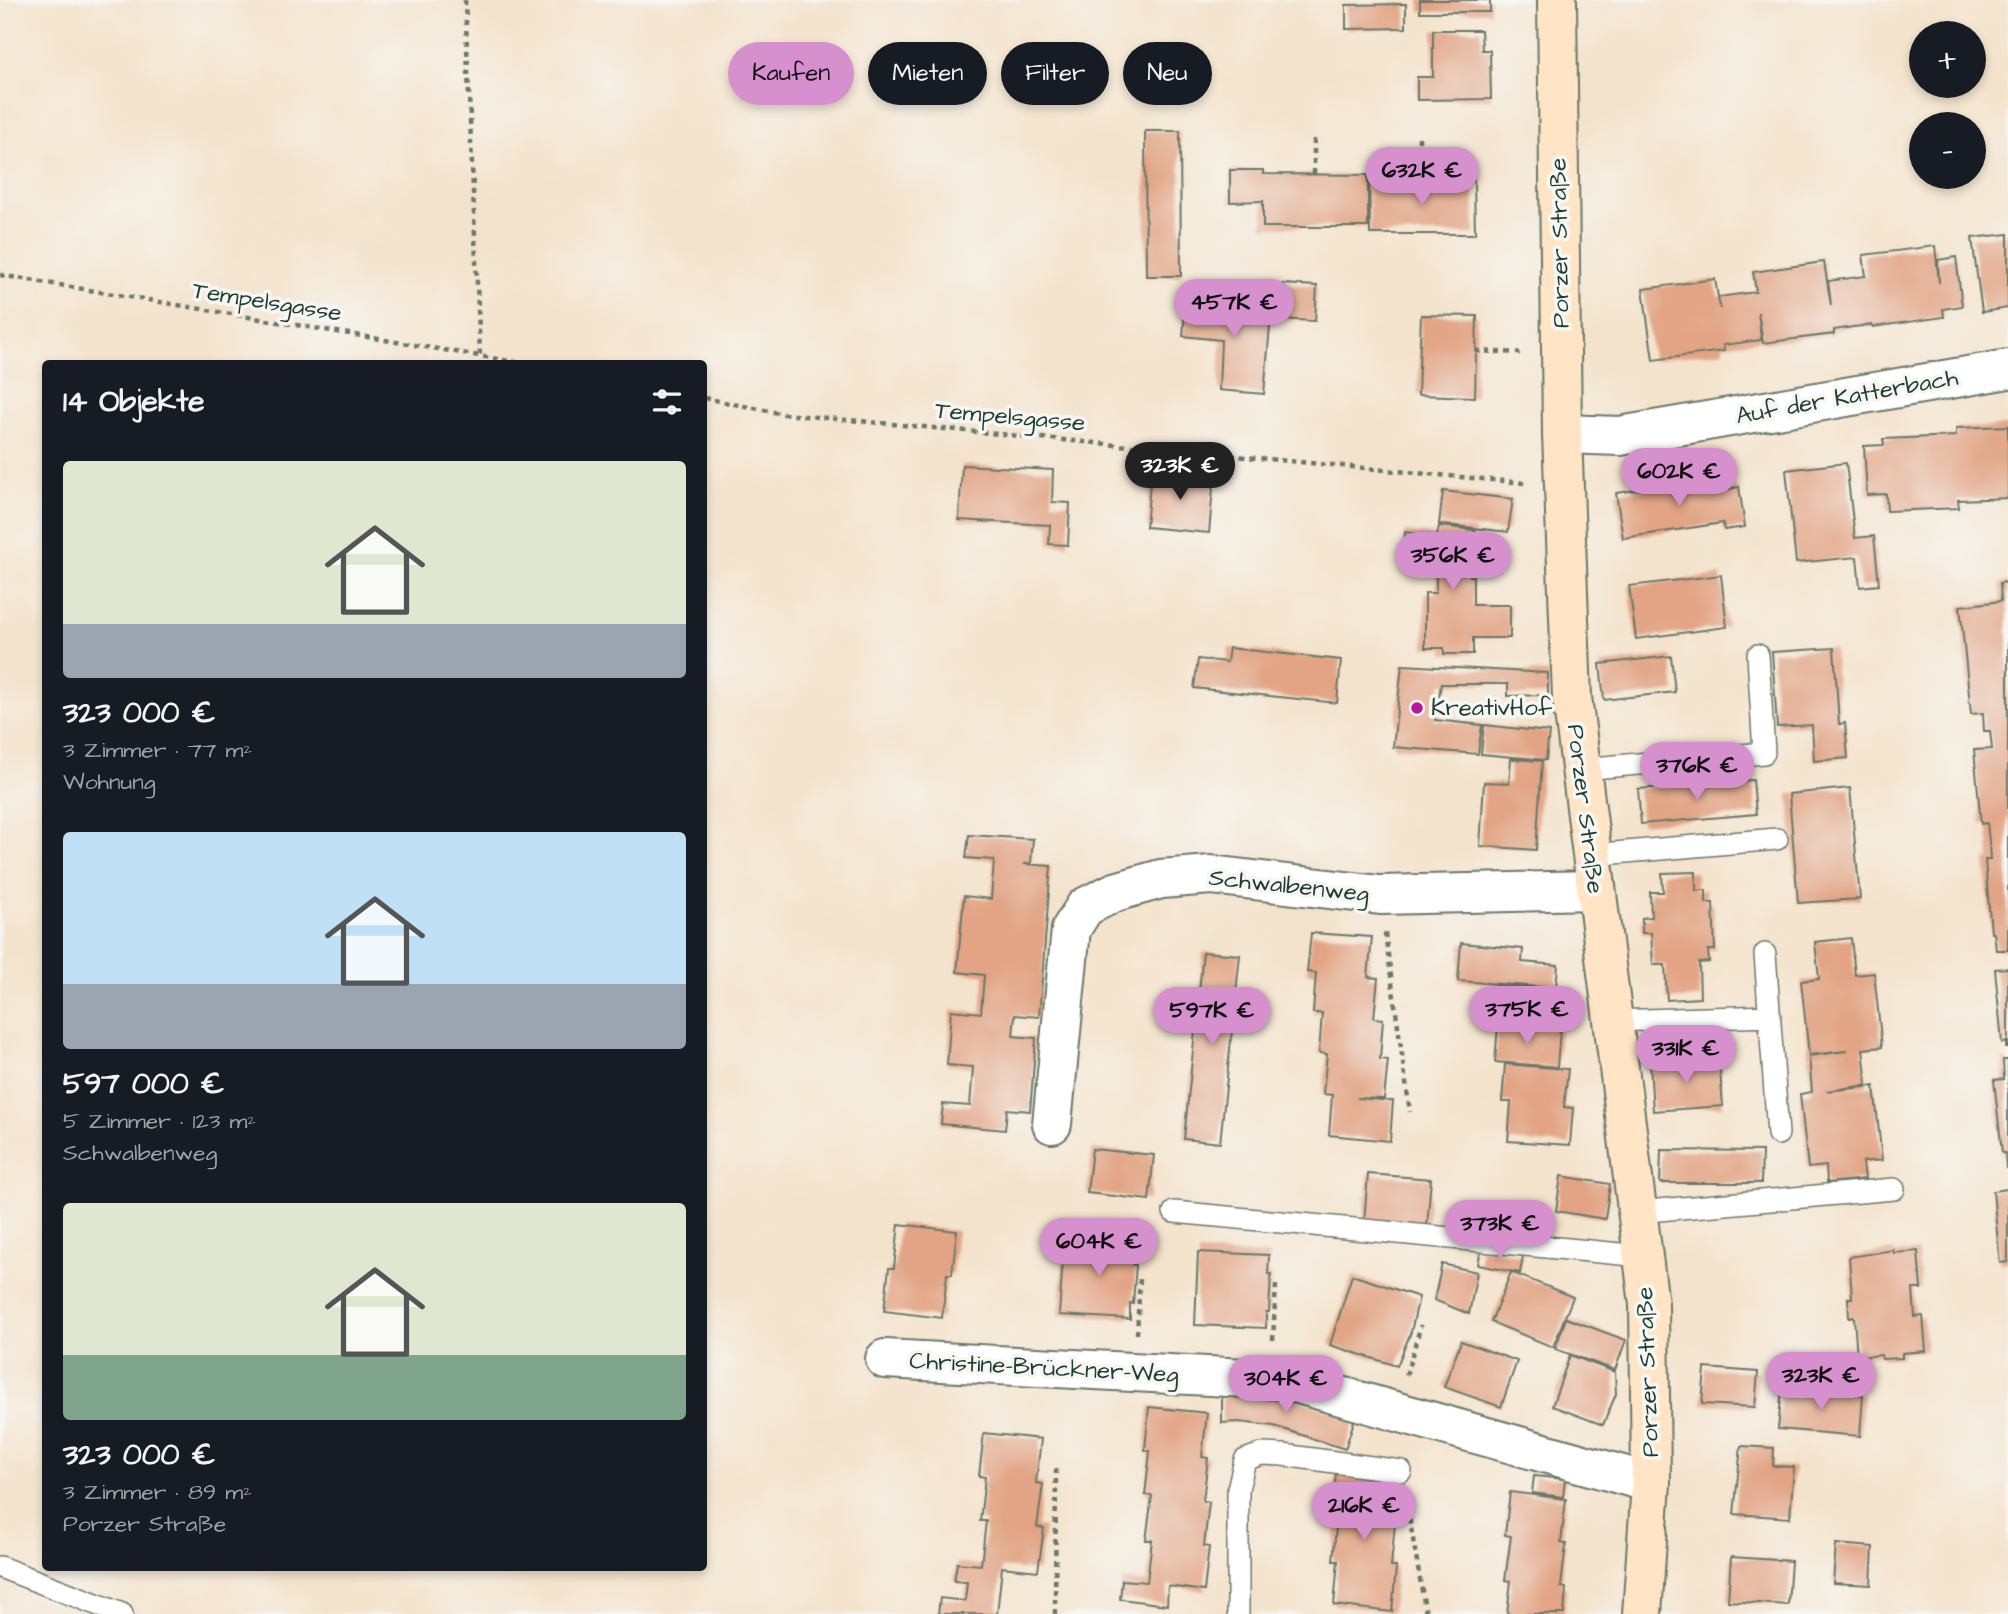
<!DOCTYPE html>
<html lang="de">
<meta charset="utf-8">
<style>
:root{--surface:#171b24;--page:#20242c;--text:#f1f3f6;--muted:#9ea1a6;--accent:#d690ce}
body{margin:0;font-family:"Architects Daughter",sans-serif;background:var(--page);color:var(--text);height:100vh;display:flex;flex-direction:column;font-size:26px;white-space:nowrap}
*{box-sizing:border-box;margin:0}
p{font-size:23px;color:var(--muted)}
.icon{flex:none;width:38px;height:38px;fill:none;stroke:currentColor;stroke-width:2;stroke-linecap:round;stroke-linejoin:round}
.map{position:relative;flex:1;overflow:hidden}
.details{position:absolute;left:42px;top:360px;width:665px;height:1211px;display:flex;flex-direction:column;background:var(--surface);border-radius:7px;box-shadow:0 4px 10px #0003}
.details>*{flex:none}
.guide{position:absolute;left:728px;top:42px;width:665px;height:63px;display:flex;gap:14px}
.controls{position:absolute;left:1909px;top:21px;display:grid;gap:14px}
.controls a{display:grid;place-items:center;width:77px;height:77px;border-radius:50%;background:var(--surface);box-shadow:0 4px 10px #0003;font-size:35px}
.price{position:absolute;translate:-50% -60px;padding:0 16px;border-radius:24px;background:var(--accent);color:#111;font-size:23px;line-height:46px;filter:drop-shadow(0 2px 4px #0008)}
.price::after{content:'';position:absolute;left:50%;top:42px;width:21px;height:16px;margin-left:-10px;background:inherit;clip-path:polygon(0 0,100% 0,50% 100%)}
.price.active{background:#222;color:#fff}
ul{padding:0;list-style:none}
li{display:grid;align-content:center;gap:14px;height:371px;padding:0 21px}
li span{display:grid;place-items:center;height:217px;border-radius:7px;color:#555}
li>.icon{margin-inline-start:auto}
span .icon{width:126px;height:126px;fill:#fffc;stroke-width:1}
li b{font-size:30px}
h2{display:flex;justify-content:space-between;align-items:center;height:84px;padding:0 21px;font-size:30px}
.pill{padding:0 24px;border-radius:32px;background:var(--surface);box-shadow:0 4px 10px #0003;font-size:24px;line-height:63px}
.pill.active{background:var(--accent);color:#111}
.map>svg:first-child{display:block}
.building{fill:#e2a484}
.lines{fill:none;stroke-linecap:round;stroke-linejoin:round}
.lane-casing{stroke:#6a7769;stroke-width:24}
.street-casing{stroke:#6a7769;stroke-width:42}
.secondary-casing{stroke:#6a7769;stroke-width:42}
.path{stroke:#6a7769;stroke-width:4.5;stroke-dasharray:5 5;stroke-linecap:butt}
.lane{stroke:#fff;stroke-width:21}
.street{stroke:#fff;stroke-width:38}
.secondary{stroke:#ffe4c6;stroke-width:38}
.poi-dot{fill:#b5179e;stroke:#f6f6f2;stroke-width:2.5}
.labels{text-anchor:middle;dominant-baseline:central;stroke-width:7;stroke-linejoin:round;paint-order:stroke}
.street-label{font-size:24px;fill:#1f3d34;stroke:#f6f6f2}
.poi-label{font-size:24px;fill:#1f3d34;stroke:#f6f6f2;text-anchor:start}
</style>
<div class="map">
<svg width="2008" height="1614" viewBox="0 0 2008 1614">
<rect width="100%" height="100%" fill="#f6f6f2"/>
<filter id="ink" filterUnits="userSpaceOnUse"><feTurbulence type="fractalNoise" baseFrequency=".0143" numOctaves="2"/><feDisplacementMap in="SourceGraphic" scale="14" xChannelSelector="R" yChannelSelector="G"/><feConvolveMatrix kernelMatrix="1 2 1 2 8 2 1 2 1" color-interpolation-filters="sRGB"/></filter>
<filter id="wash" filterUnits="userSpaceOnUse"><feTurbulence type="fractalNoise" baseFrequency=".00686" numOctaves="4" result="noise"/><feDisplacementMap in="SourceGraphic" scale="28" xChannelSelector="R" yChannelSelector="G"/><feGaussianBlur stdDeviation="1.57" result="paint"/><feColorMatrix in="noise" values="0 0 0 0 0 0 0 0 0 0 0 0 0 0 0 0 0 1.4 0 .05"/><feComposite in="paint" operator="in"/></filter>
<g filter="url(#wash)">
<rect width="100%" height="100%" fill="#f4e3cc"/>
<g id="blocks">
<path class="building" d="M1420,0h70v12h-70z
M1406,4v24l-60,1v-24z
M1433,30h48l1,20h8l1,49 -74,1v-23h16z
M1145,131h35l1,145h-35z
M1230,170h33v4l105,1v52h-105v-26l-33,1z
M1474,179l1,55h-105l-1,-54z
M2008,234v74l-26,4 -10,-74z
M1935,246l4,37 -1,-23 18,-3 6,49 -19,3 1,8 -71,10 -1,-2 -19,2 -19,3v4l-71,9 -5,-31 3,28 -38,5 1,6 -71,9 -10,-71 72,-10 5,30 -2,-12 38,-5 -3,-20 71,-10 7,43 -3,-24 38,-5 -3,-21z
M1282,284l35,2 -2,35 -36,-2z
M1186,298l86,6 -8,90 -45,-4 2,-50 -38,-4z
M1421,315l56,1 -2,81 -57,-2z
M2008,426v72l-50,2 1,8 -72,3 -1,-17 -19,1 -3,-49 20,-1 -1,-6 73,-3v-8z
M1846,463l9,75 19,-2 5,49 -19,2 -3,-30 -61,6 -10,-93z
M962,465l91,5 -1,32 18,1 -2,42 -19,-1 1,-19 -91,-5z
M1151,472l63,5 -5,56 -63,-6z
M1715,478l2,13 22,-4 6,40 -21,3 -1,-7 -100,15 -7,-45z
M1443,491l70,8 -5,33 -69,-8z
M1439,526l36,4 -5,46h3v29h37v33h-37v16h-29v-6h-19v-55h11v-21l30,2 -65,-7 4,-35 32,4z
M1721,575l6,52 -91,12 -7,-53z
M2008,582v368h-12l-2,-17h-3l-6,-73h5l-1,-19 -2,-18 -6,1 -7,-74 18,-1 -2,-18h-6l-1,-18 -12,1 -11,-108 41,-5 -1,-18z
M1229,648l112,12 -4,43 -143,-15 4,-29 29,3z
M1834,648l5,76 6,-1 3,35 -34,3 -2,-36 -35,2 -5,-75z
M1671,656l4,36 -71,8 -4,-36z
M1402,665l146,8v22l-40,1v-12h-67l-6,36 47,5 -4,29 -85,-7z
M1484,725l65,7 -3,28 -65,-6z
M1511,759l31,2 -6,89 -56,-4 4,-64 25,1z
M1753,780l3,34 -115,10 -3,-35z
M1850,788l10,111 -62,4 -9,-109z
M969,835l64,4 -2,24 -7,1 27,2 -12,151 -24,-2 -2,21 23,2 -6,73 -23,-2 -2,21 -64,-6 2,-20 27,2 3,-39 -26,-2 4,-55 30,3 3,-38 -27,-3 7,-76 27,3 3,-39 -28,-2z
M1696,872v19l10,-1v13h7l2,47h-7l1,12 -10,1 1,35 -33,2 -2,-35h-12l-2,-32h-9v-15l9,-1 -1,-25h13l-1,-19z
M1311,933l61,4 -4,40 10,1 -4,40 9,1 -3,40 8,1 -4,39 -27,-1 36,3 -3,40 -61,-6 3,-40 -9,-1 4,-40 -8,-1 3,-40h-9l3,-40 -9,-1z
M1851,938l4,37 19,-2 8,74 -19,2 4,36 -41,6 48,-5 8,74 -19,2 2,17 -38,4 -1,-17 -18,2 -8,-74 12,-2 -3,-36 38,-5 -38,4 -8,-74 18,-2 -4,-37z
M1461,943l62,6 -1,13 36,3 -2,23 -98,-7z
M1203,952l37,3 -20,188 -36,-4z
M2008,968v80h-2v-6l-4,1 -7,-74z
M1495,986l62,4 -3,38 -62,-5z
M1498,1025l62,5 -3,37 -62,-5z
M1719,1059l4,47 -70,5 -3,-47z
M2003,1060h5v108h-2l-1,-15h-3l-8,-73 10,-1z
M1505,1064l63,5 -4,38 9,1 -3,37 -62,-4 3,-39h-9z
M1092,1149l62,6 -5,45 -62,-7z
M1661,1150l101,1 -1,32h-101z
M1368,1174l63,5 -4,48 -63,-5z
M1561,1176l49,8 -5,35 -49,-8z
M2008,1189v73l-8,1 -7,-72z
M899,1224l58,7 -5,43h-5l-5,44 -58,-7 5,-43h5z
M1102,1232l33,1 -2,32h3l-3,39 -3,-1v16l-71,-4 5,-73 38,3z
M1481,1248l42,8 -3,17 -42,-8z
M1893,1250l1,3 24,-2 3,38h-8l2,28 8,-1 3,35 -24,2v5l-20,1 -1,-4 -24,2 -3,-40 -5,1 -1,-20h4l-3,-41z
M1198,1252l71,3 -1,19h3l-2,38h-3v16l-71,-3z
M1442,1264l35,8 -8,42 -35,-14z
M1511,1272l62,25 -20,50 -62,-25z
M1352,1275l67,22 -8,35 -14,34 -67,-21z
M1566,1318l60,22 -11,30 -60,-21z
M1461,1341l56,20 -16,46 -57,-20z
M1570,1355l45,17 1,22 -13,31 -51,-19z
M1705,1368l53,4 -3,35 -53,-3z
M1222,1387l38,2 95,29 -10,31 -71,-23 -35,-4 -17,1z
M1782,1388l81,7 -3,41 -82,-7z
M1149,1407l58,6 -5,44 6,1 -5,43 6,1 -5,44 5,1 -5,44 -36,-5 -1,19 -47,-6 2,-19 25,2 5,-42h-6l6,-44 -7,-1 5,-44 -5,-1z
M984,1433l57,6 -5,44 7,1 -6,43 7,1 -6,43 -36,-4 -5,47h-59l2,-16 25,3 2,-19 -13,-1 3,-18 24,2 5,-44h-6l5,-44 -6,-1z
M1741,1446l33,2 -1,18 21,1 -4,51 -56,-4z
M1336,1472l58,6 -4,44 5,1 -4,44h5l-4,45 -58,-7 4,-44h-5l4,-45h-5z
M1534,1476l31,3 -2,18 -31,-4z
M1510,1492l56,7 -5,44 5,1 -5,43 5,1 -2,26h-57l4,-33 -6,-1 6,-44 -6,-1z
M1836,1544l37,3 -2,38 -38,-2z
M1731,1557l60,4 -3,44 -60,-4z"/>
</g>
</g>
<g filter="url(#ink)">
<use href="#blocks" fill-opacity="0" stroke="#6a7769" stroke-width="2"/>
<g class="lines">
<defs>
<path id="lane" d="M1581,769l183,-16 -6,-98
M1591,855l186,-16
M1765,954l13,180
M1612,1021l158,-5
M1174,1212l468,44
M1636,1212l258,-23
M0,1567l122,47
M1238,1614v-125l7,-29 16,-6 22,1 118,16"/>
<path id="street" d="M1562,434l58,2 388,-67
M1052,1124l19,-195 14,-22 30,-15 46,-13 50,-4 169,20 215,-5
M885,1359l399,21 367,103"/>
<path id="secondary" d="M1557,0l5,434 10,263 77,607 2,179 -9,131"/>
</defs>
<use href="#lane" class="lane-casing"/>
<use href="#street" class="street-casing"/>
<use href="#secondary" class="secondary-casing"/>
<path class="path" d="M465,0l15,355
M1419,137v43
M1314,174v-37
M0,275l527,89
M1476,351l44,2
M704,398l80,16 741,69
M1385,933l25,179
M1137,1334l3,-57
M1273,1340l3,-55
M1406,1375l15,-50
M1406,1499l20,115
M1055,1614l1,-145"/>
<use href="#lane" class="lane"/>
<use href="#street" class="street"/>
<use href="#secondary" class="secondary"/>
</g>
</g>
<circle class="poi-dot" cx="1417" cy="708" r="7"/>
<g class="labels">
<g class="street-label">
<text transform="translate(1560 243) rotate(-91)">Porzer Straße</text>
<text transform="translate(267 302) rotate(9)">Tempelsgasse</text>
<text transform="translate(1847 397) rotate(-10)">Auf der Katterbach</text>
<text transform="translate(1010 417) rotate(5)">Tempelsgasse</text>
<text transform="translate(1585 809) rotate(83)">Porzer Straße</text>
<text transform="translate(1289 886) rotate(6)">Schwalbenweg</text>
<text transform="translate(1044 1368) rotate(3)">Christine-Brückner-Weg</text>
<text transform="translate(1648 1372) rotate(-92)">Porzer Straße</text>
</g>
<g class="poi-label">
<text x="1431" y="708">KreativHof</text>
</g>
</g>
</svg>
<div class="controls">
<a>+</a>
<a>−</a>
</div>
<b class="price" style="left:1422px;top:207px">632K €</b>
<b class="price" style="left:1234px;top:339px">457K €</b>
<b class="price active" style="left:1180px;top:502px">323K €</b>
<b class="price" style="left:1679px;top:508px">602K €</b>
<b class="price" style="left:1453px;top:592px">356K €</b>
<b class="price" style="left:1697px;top:802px">376K €</b>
<b class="price" style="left:1527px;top:1046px">375K €</b>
<b class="price" style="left:1212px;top:1047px">597K €</b>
<b class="price" style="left:1686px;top:1085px">331K €</b>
<b class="price" style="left:1500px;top:1260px">373K €</b>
<b class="price" style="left:1099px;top:1278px">604K €</b>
<b class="price" style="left:1821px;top:1412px">323K €</b>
<b class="price" style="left:1286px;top:1415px">304K €</b>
<b class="price" style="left:1364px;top:1542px">216K €</b>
<div class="guide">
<a class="pill active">Kaufen</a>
<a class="pill">Mieten</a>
<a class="pill">Filter</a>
<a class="pill">Neu</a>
</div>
<section class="details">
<h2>14 Objekte<svg class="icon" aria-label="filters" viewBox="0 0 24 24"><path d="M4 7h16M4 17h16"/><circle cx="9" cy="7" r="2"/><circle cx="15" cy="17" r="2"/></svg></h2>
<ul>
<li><span style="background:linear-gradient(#dfe7d0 75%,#9aa5b1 0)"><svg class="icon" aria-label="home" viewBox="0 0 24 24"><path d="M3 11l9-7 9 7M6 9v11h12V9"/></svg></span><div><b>323 000 €</b><p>3 Zimmer · 77 m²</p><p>Wohnung</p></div></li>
<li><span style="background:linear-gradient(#bfe0f5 70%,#9aa5b1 0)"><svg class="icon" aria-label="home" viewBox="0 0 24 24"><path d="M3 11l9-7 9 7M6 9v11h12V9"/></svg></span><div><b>597 000 €</b><p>5 Zimmer · 123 m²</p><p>Schwalbenweg</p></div></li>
<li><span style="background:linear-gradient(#dfe7d0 70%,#7fa58c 0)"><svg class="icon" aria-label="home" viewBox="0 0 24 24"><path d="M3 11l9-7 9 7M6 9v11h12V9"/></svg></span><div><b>323 000 €</b><p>3 Zimmer · 89 m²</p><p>Porzer Straße</p></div></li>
</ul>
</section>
</div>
